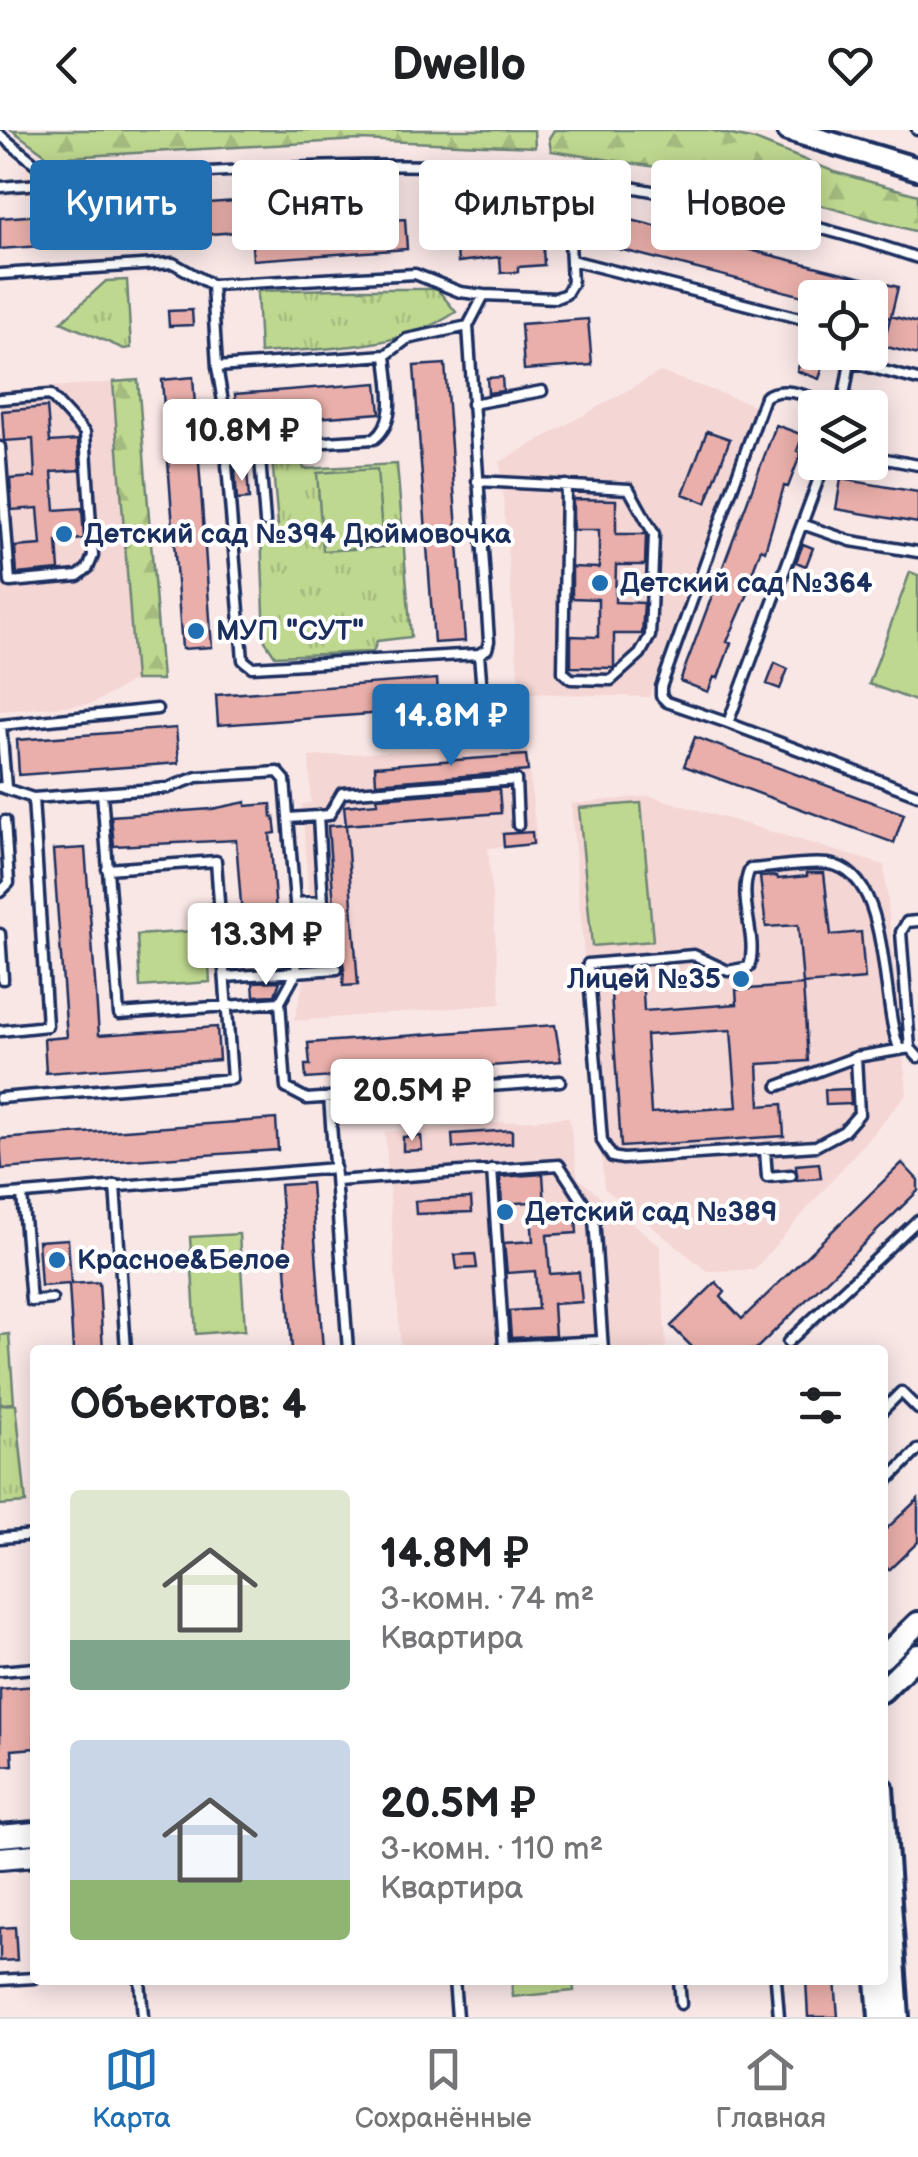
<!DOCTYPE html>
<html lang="ru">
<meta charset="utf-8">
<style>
:root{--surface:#fff;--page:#f2f2f2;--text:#202124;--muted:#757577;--line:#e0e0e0;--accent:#1f6fb2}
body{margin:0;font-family:"Balsamiq Sans",sans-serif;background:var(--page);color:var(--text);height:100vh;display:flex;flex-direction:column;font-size:38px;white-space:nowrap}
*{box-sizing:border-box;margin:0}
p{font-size:32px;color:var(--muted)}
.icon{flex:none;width:55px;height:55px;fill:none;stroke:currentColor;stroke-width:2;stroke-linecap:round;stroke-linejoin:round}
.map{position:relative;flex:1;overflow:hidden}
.sheet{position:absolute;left:30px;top:1215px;width:858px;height:640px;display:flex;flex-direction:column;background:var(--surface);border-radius:10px;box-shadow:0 5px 25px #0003}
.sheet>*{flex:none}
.top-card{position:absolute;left:30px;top:30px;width:860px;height:90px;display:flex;gap:20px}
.fabs{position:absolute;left:798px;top:150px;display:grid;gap:20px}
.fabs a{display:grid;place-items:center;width:90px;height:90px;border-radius:10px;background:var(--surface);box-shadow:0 5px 25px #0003;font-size:50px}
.price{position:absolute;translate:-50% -85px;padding:0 22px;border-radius:10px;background:#fff;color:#222;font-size:32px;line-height:65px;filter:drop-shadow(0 2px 5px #0008)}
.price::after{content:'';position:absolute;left:50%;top:60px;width:30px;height:22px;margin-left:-15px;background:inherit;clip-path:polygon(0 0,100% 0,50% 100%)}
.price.current{background:var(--accent);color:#fff}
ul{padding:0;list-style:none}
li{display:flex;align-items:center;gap:30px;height:250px;padding:0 40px}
li span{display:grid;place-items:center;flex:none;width:280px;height:200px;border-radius:10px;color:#555}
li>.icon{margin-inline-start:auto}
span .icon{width:120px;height:120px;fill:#fffc;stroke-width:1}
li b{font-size:42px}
h2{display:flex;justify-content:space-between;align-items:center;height:120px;padding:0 40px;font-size:42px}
.tag{padding:0 35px;border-radius:10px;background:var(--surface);box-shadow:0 5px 25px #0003;font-size:35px;line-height:90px}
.tag.current{background:var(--accent);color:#fff}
header{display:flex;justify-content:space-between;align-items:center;height:130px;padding:0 40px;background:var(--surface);font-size:45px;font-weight:700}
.dock{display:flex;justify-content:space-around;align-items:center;height:140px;border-top:2px solid var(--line);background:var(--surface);font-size:28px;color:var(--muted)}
.dock a{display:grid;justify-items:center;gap:5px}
.dock .current{color:var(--accent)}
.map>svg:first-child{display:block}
.built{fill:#f4d6d4}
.forest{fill:url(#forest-firs);stroke:#6d8476;stroke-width:2.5}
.park{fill:url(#park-tufts);stroke:#6d8476;stroke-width:2.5}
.garden{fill:#bfd88f;stroke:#6d8476;stroke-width:2.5}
.building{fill:#eaafaa;stroke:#1b2f5e;stroke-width:2.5;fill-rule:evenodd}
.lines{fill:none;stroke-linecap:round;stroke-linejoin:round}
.lane-casing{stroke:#1b2f5e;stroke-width:15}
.secondary-casing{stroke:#1b2f5e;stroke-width:28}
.lane{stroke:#fff;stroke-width:8}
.secondary{stroke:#fff;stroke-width:20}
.poi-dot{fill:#1f6fb2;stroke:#fff;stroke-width:4}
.labels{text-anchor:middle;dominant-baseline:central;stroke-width:8;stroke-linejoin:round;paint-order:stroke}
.poi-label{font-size:28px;font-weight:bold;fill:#1b2f5e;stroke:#fff;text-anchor:start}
</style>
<header><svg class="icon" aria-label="back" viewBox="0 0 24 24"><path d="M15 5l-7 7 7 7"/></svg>Dwello<svg class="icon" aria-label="heart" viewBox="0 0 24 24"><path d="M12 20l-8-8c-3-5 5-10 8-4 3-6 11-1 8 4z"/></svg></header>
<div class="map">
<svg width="918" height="1887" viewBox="0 0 918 1887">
<defs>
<pattern id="forest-firs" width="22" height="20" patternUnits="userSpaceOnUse" patternTransform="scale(2.5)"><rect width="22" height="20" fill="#bfd88f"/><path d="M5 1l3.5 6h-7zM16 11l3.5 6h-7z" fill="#a4ba7e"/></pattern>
<pattern id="park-tufts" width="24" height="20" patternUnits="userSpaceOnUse" patternTransform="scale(2.5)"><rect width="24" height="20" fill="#bfd88f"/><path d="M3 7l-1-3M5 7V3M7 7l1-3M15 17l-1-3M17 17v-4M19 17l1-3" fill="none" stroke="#a4ba7e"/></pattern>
</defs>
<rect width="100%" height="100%" fill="#f9e7e6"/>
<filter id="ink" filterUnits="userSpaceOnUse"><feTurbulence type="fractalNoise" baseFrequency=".01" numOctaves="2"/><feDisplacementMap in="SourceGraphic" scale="20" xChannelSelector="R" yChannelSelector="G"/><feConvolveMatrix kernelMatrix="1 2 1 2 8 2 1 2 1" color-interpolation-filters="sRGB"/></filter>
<g filter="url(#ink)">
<path class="built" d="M660,242l94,33 -105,292 -119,-4 -11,-8 -19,-223z
M117,252l22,296 -47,26 -92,7v-320z
M526,612l11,102 -49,4 13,156 -207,17 18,-74 -10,-143 9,-1 -2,-46z
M650,666l234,69 23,229 -153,176 -47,1 -103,-83 -33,-384z
M569,987l9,61 82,68 6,101 -17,3h-248l-16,-218z"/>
<path class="forest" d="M12,0h522l1,17 -176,-7 -309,18z
M554,0h155l46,10 80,32 83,23v37l-203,-56 -164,-25 -2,-13z
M138,250l24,300h-27l-22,-298z"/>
<path class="park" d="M127,150l4,68 -7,1 -63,-27 45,-41z
M337,159h100l19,23c-56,38 -130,36 -196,41l-3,-62z
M301,326l3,13 93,-5 14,173 -34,4 -4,11 -98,4 -10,-15 -4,-111 17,-5 -6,-67z
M16,1274l10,99 -26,2v-100z"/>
<path class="garden" d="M377,339l6,78 -60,4 -6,-78z
M910,442l8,3v127l-49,-18z
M641,673l12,138 -61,5 -13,-138z
M207,800l3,52 -70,5 -3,-52z
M239,1104l6,96 -49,4 -6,-97z
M9,1204l5,69 -14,1v-69z
M512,1850h61l1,11 -61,6z"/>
<path class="building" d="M249,70l2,31 -251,18v-31z
M615,86l283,71 -7,29 27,7v32l-35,-9 7,-28 -20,-6v-14h-59l-204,-52z
M499,88l1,14 42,-2 2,35 -26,2v5l-17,1 -1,-16 -42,5 -3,-36 27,-2v-4z
M405,89l2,30 -154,11 -2,-29z
M192,180l1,15 -24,1 -1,-15z
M588,189l4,46 -68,5 -3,-46z
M802,227l22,7 -5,15 -22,-8z
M445,234l20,277 -31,2 -20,-277z
M193,247l19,270 -30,2 -20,-269z
M502,247l1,14 -15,2 -1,-15z
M377,253l3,30 -143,11 -2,-30z
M47,277l3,35 28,-2 2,30 -28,2 3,38 27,-2 2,31 -27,2 2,29 -42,4 -2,-27 26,-2 -3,-37 -26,2 -2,-31 25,-2 -2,-38 -29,2 -2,-30z
M776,295l27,10 -6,16 4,2 -13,34 -4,-1 -19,65 -4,-2 -11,29 4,2 -27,62 4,1 -13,35 -4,-1 -6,15 -28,-11z
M707,301l23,8 -24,64 -23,-9z
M247,339l2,30 -12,1 -2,-30z
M841,349l77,13v31l-82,-14z
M573,369l43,1v34h30l-1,31h-29l-1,37 29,1 -2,31h-28v34l-43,-1v-31l27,1v-38l-26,-1v-31l27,1v-38h-26z
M803,414l10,4 -7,18 -10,-4z
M775,533l13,6 -8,20 -13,-5z
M437,549l2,30 -221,16 -2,-30z
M176,598l3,35 -160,12 -2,-35z
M695,607l209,77 -10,29 -210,-77z
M526,625l2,16 -152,12 -1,-17z
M499,659l2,24 -155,12 12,160 -15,1 1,-18 -4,-22h-3l-9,-120 18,-1 -2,-19 34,-3 -1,-5z
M246,672v4l25,-2 1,13h2l2,16 -6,1 9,118 -34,3 -9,-115 -122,6 -3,-30 101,-7z
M532,702l1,12 -29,3 -1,-13z
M85,718l14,187 118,-8 2,33 -173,13 -2,-34 23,-2 -14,-187z
M807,743h17l7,62 30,-3 4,47 -62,5 -5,-59 -32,2 -6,-50 17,-1 1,3 29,-3z
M642,846l2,35 93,-7 -1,-14 67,-5 5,76 -50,3 2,42 22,-2 2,32 -163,11 -11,-169zM731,900l6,77 -86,6 -5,-78z
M280,851l-5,14 -21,1 -1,-14z
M555,895l6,36 -255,18 -1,-14h5l-2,-22z
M850,959l1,15 -25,1 -1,-15z
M276,989l2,31 -276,19 -2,-30z
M512,1000v13l-59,5 -1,-14z
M421,1006l1,14 -19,1v-14z
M819,1033l2,15 -24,2 -1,-15z
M902,1033l16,17v11l-163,159h-60l-24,-24 45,-44 9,10 -4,5 21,22z
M543,1044l2,32 30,-2 2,29 -30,2 3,39 29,-2 3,30 -29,2 2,32 -44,2 -2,-27 29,-2 -3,-38 -28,2 -3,-30 29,-2 -3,-39 -28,2 -2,-27z
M311,1053l12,167h-31l-12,-165z
M471,1068l1,14 -56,2 -1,-13z
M68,1109l3,45 28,-2 4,68h-30l-4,-66 -28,2 -3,-45z
M475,1124l2,14 -20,1 -2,-14z
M918,1369v43l-29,28 -7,-7v-30z
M35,1556v62l-23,2 1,15 -13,1v-77z
M15,1797l2,33 -17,1v-33z
M806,1850h29l3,37h-30z"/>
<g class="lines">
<defs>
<path id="lane" d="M917,0h1
M0,5l59,48
M0,57c147,-11 294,-24 441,-21 71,1 142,12 211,25 91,17 179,37 266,67
M571,130l244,62
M0,144l173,-11 39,22 203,-11 45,18 24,3
M212,155l5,82 14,81 143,-9c25,-19 14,-55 12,-84l21,-16 61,-13
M846,222l4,10 68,18
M217,237l169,-12
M0,269l50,-4 35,38 8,123 -5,12 -10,8 -68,6 -10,-135
M472,274l70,-13
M842,278l8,-46
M259,316l6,76
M231,318l-4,17 16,195 9,7 227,-13 8,-5 2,-8 -21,-315 16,-31 72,3 10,-4 6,-10 -5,-107
M870,326l48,9
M825,332l-97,261 190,72
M477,351c51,3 102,5 152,8l25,45 -4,102 -10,18 -29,26 -40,-1 -8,-7 3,-187
M802,394l49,17 67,11
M479,524l3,37
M728,593l-61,-21 -6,-6v-9l104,-290c19,-15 53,4 74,11
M0,657l33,11 135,-10 29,-11 81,-5 7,8 13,159 -2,34 -16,29 -161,12 -17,-221
M6,657l-5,-62 156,-16
M289,688l29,-2
M0,762l9,-9 -4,-62
M295,773l28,-2
M918,791l-11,1 -6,10 9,116 8,9
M0,804l3,45
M298,809l27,-2 -7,-121 11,-1 13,-22 174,-13 2,45
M225,847l112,-8
M280,872l6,86 21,11 253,-18
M0,901l47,-5 -14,-228
M900,920c-21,-46 -7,-178 -72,-186 -24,-3 -53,4 -78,5 -14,30 9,67 -1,98l-21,4 -34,-16 -106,9 14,177 10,16 11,2 193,-13 28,-15 15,-17 -3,-57 54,-9
M778,956l78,-29
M329,967l19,253
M0,968l232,-19 -16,-218 -109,8
M765,1020l2,27 24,-2
M492,1039l12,177 98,-5
M336,1051l223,-16 35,53 9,132
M115,1055l11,165
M22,1064l9,107 21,-2
M0,1066l335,-28
M788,1212l130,-122
M882,1281l19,-19 17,17
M882,1356l36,-36
M0,1408l35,-3
M0,1541l35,-3
M0,1850l35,-2
M140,1850l3,37
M454,1850l3,37
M679,1850l2,24
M776,1850l3,37"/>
<path id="secondary" d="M788,0l130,39
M882,1528l36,-35
M882,1561l36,-36
M882,1658l16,229
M0,1706l35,-3
M0,1728l35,-3
M877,1850l3,37"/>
</defs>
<use href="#lane" class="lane-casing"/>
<use href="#secondary" class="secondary-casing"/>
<use href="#lane" class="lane"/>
<use href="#secondary" class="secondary"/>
</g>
</g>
<g class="poi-dot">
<circle cx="64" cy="404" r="10"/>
<circle cx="600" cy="453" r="10"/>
<circle cx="196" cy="501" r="10"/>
<circle cx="741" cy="849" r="10"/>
<circle cx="505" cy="1082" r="10"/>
<circle cx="57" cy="1130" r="10"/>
</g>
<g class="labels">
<g class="poi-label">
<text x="84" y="404">Детский сад №394 Дюймовочка</text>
<text x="620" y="453">Детский сад №364</text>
<text x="216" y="501">МУП "СУТ"</text>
<text x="721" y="849" text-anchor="end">Лицей №35</text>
<text x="525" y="1082">Детский сад №389</text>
<text x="77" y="1130">Красное&amp;Белое</text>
</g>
</g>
</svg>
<div class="fabs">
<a><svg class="icon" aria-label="locate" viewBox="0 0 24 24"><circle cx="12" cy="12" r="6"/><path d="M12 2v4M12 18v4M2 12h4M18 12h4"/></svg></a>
<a><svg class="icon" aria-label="layers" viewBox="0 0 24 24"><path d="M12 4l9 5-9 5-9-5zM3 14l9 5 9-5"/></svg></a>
</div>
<b class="price" style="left:242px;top:354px">10.8M ₽</b>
<b class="price current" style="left:451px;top:639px">14.8M ₽</b>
<b class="price" style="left:266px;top:858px">13.3M ₽</b>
<b class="price" style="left:412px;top:1014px">20.5M ₽</b>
<div class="top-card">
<a class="tag current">Купить</a>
<a class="tag">Снять</a>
<a class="tag">Фильтры</a>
<a class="tag">Новое</a>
</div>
<section class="sheet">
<h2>Объектов: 4<svg class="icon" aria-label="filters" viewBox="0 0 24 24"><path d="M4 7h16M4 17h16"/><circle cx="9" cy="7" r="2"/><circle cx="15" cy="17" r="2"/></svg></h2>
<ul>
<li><span style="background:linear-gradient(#dfe7d0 75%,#7fa58c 0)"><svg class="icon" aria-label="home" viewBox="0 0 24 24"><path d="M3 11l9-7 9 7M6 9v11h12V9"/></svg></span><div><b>14.8M ₽</b><p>3-комн. · 74 m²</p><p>Квартира</p></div></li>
<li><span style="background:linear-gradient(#c9d6e8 70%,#8fb573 0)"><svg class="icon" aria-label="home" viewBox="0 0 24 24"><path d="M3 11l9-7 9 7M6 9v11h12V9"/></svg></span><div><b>20.5M ₽</b><p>3-комн. · 110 m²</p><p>Квартира</p></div></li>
</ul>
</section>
</div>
<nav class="dock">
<a class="current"><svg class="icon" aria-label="map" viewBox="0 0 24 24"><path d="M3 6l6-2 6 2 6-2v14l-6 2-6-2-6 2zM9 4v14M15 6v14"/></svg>Карта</a>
<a><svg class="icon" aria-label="saved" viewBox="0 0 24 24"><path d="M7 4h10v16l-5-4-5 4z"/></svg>Сохранённые</a>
<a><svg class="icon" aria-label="home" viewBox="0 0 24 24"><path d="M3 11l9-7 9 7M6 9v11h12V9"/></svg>Главная</a>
</nav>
